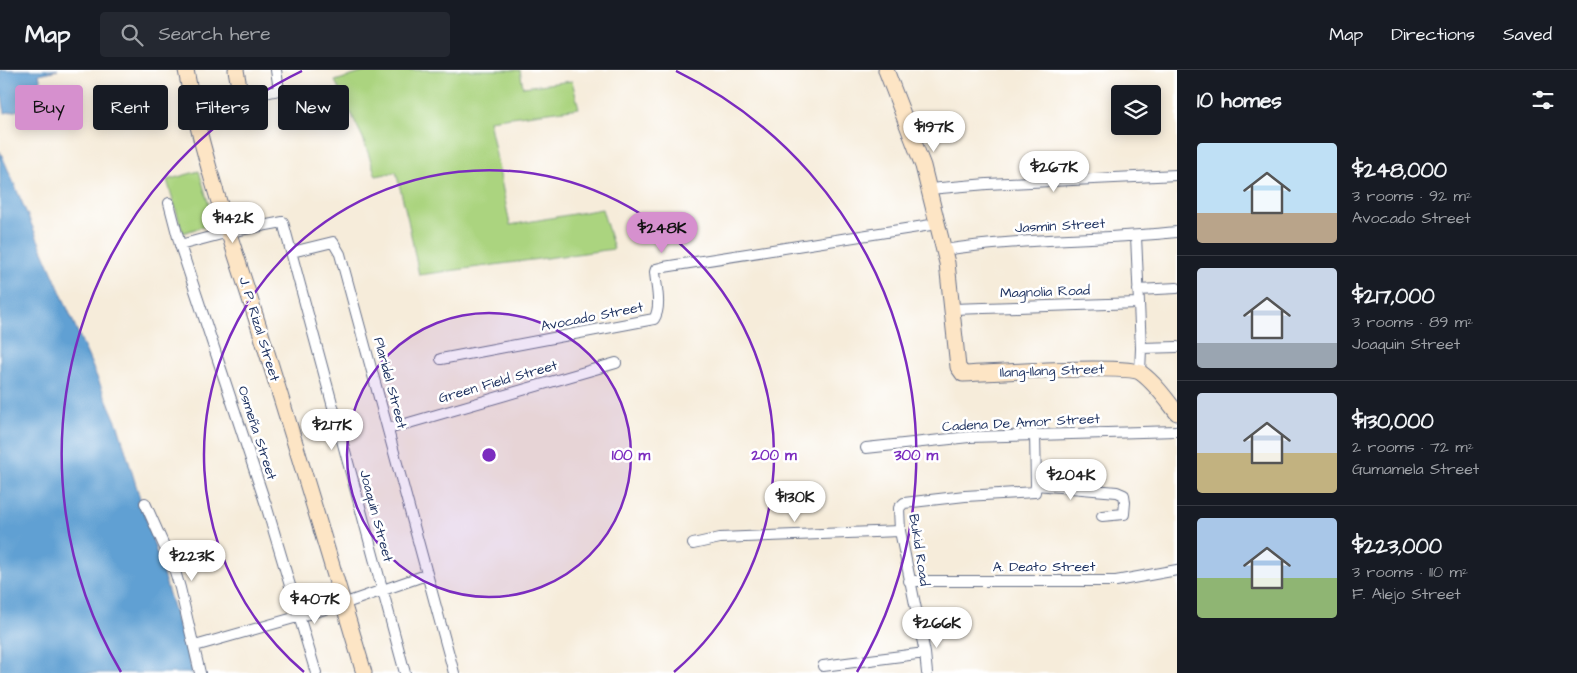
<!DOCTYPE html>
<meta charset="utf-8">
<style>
:root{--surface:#171b24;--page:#242831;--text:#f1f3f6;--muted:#9ea1a6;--line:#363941;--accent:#d690ce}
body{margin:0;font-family:"Architects Daughter",sans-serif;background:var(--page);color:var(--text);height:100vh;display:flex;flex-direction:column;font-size:19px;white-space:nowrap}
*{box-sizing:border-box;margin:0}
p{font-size:16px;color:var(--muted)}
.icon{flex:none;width:28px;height:28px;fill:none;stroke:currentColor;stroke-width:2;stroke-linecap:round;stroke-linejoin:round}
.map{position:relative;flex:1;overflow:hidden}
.panel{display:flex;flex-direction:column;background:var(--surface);width:400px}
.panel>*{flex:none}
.top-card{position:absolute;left:15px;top:15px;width:475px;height:45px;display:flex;gap:10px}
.controls{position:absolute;left:1111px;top:15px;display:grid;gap:10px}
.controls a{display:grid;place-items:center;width:50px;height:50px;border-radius:5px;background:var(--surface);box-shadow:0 2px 12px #0003;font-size:25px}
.price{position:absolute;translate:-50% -42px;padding:0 11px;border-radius:18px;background:#fff;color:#222;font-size:16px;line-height:32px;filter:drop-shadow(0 1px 2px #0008)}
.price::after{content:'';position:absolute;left:50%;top:30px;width:15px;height:11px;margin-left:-8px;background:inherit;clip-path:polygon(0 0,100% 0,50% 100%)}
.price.current{background:var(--accent);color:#111}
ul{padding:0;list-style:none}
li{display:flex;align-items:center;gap:15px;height:125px;padding:0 20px}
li+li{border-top:1px solid var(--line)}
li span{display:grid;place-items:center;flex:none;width:140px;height:100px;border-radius:5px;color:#555}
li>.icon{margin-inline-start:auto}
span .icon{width:60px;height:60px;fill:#fffc;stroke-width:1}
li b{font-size:21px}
h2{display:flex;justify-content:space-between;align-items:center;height:60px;padding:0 20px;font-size:21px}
.tag{padding:0 18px;border-radius:5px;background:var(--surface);box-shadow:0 2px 12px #0003;font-size:18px;line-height:45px}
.tag.current{background:var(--accent);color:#111}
header{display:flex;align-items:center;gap:30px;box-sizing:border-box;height:70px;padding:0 25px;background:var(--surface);border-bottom:1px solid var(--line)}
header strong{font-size:24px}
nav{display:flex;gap:28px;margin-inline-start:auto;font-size:18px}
.search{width:350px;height:45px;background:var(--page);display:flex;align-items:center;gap:12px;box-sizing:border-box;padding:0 18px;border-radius:5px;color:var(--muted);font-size:19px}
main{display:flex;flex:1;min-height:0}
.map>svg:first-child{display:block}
.green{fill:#abd47f;stroke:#63826e}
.water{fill:#61a0d3;stroke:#3e6898}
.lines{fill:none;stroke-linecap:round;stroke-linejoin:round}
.minor-casing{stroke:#687189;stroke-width:12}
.secondary-casing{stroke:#687189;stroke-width:17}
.minor{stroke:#fff;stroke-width:10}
.secondary{stroke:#fde5c5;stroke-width:15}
.ring{fill:none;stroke:#7b2cbf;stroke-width:2.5}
.labels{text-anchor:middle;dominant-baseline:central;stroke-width:5;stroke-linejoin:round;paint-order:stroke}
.street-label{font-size:14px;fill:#1b2f5e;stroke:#fff}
.centre{fill:#7b2cbf;stroke:#fff;stroke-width:2.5}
.ring-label{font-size:15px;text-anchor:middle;font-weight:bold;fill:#7b2cbf;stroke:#fff;stroke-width:5;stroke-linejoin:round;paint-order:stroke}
</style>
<header>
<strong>Map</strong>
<div class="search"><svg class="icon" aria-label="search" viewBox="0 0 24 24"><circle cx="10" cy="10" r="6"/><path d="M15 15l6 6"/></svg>Search here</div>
<nav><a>Map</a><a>Directions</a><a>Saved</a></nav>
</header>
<main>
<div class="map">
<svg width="1177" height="603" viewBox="0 0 1177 603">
<rect width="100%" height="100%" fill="#fff"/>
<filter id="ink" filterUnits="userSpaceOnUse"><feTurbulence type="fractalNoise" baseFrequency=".02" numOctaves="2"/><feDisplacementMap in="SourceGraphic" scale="10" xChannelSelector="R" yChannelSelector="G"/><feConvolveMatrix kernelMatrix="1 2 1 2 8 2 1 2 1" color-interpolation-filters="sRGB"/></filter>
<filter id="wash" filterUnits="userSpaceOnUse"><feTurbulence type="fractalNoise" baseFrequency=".0096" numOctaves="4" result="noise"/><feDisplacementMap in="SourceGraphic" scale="20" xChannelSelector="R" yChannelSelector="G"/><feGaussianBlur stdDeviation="1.12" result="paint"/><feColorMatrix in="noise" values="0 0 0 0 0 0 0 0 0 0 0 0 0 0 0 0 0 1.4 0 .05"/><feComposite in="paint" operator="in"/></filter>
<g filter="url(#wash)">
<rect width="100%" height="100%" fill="#f6ecda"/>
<path class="green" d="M371,0h149l3,17 49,-6 7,27 -90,12 21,105 92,-16 12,40 -195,26 -11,-55 -12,-48 -20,4 -13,-38 -28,-57z
M199,101l15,52 -31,10 -16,-53z"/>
<path class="water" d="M0,0h58l-19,4 6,31 -40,8 -5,-27z
M0,81l118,275 75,247h-193z"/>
</g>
<g filter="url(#ink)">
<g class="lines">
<defs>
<path id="minor" d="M241,28l38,-8 -3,-20
M929,119l58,-5 190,-9
M169,133l11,42 86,260 50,168
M1136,166l5,112 -1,24
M180,175l49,-13 54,-10 122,451
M944,180c77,-12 156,-10 233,-18
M292,182l41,-10 7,12 114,419
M1138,220l39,-2
M952,239l186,-6
M1141,278l36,-1
M441,289l213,-40c8,-12 2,-33 1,-47l1,-3 8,-2 273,-43
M388,359l228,-66
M866,378l103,-11 208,-6
M1036,415l81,7 7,3 1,7 -1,12 -22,2
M145,433l29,65 6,20 20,85
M693,474l27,-6 180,-7
M909,511h207l61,-11
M195,576l148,-42 83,-29
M823,596l102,-13
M927,603l-2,-20 -25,-122 -1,-23 5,-5 61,-7 70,-4 1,-7 -1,-51"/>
<path id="secondary" d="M186,0c15,86 45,168 71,251 37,117 72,234 107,352
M886,0l37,96 24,97 11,104 5,7c26,-1 165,-10 178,-1 14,10 26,27 36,40
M193,39l48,-11 -5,-28"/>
</defs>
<use href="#minor" class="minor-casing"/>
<use href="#secondary" class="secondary-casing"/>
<use href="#minor" class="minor"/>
<use href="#secondary" class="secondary"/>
</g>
</g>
<circle cx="489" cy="385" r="142" fill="#7b2cbf" fill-opacity=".12"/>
<g class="ring">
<circle cx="489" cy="385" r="142"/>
<path d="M304 602A285 285 0 1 1 674 602"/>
<path d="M121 602A427 427 0 0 1 302 1M676 1A427 427 0 0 1 857 602"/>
</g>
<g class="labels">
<g class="street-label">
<text transform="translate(1060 156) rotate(-3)">Jasmin Street</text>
<text transform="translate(1045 222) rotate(-2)">Magnolia Road</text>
<text transform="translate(592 247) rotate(-11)">Avocado Street</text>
<text transform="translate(259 259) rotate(73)">J. P. Rizal Street</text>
<text transform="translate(1052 301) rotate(-2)">Ilang-Ilang Street</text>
<text transform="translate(498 312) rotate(-16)">Green Field Street</text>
<text transform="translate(390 313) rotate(75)">Plaridel Street</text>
<text transform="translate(1021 353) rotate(-3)">Cadena De Amor Street</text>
<text transform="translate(257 363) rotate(72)">Osmeña Street</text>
<text transform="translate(376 446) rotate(75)">Joaquin Street</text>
<text transform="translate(919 480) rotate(81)">Bukid Road</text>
<text x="1044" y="497">A. Deato Street</text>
</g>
</g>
<circle cx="489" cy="385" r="8" class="centre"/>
<g class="ring-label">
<text x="631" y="390">100 m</text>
<text x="774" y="390">200 m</text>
<text x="916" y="390">300 m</text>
</g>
</svg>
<div class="controls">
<a><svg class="icon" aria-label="layers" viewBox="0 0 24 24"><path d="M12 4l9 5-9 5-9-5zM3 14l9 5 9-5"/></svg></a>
</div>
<b class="price" style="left:934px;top:83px">$197K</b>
<b class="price" style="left:1054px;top:123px">$267K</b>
<b class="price" style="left:233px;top:174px">$142K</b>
<b class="price current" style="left:662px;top:184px">$248K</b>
<b class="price" style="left:332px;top:381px">$217K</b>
<b class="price" style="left:1071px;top:431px">$204K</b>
<b class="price" style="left:795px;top:453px">$130K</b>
<b class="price" style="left:192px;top:512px">$223K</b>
<b class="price" style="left:315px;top:555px">$407K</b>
<b class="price" style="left:937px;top:579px">$266K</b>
<div class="top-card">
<a class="tag current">Buy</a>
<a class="tag">Rent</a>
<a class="tag">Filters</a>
<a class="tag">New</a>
</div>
</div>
<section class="panel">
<h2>10 homes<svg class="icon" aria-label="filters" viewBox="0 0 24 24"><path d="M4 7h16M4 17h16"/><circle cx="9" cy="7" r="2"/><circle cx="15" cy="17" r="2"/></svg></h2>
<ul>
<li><span style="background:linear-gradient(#bfe0f5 70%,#b9a48a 0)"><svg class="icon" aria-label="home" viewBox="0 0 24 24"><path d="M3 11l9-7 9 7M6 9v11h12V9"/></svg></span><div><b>$248,000</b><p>3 rooms · 92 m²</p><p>Avocado Street</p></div></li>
<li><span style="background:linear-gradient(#c9d6e8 75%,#9aa5b1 0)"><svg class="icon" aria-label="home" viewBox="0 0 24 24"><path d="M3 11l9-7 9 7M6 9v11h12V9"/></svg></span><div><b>$217,000</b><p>3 rooms · 89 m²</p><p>Joaquin Street</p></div></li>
<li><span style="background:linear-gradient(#c9d6e8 60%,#c2b280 0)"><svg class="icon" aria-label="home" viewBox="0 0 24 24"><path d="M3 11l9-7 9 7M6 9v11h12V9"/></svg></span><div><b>$130,000</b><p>2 rooms · 72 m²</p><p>Gumamela Street</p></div></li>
<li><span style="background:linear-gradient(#a9c7e8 60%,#8fb573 0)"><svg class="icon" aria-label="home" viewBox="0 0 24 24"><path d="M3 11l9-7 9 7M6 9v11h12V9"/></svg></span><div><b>$223,000</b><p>3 rooms · 110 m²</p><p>F. Alejo Street</p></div></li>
</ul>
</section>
</main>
